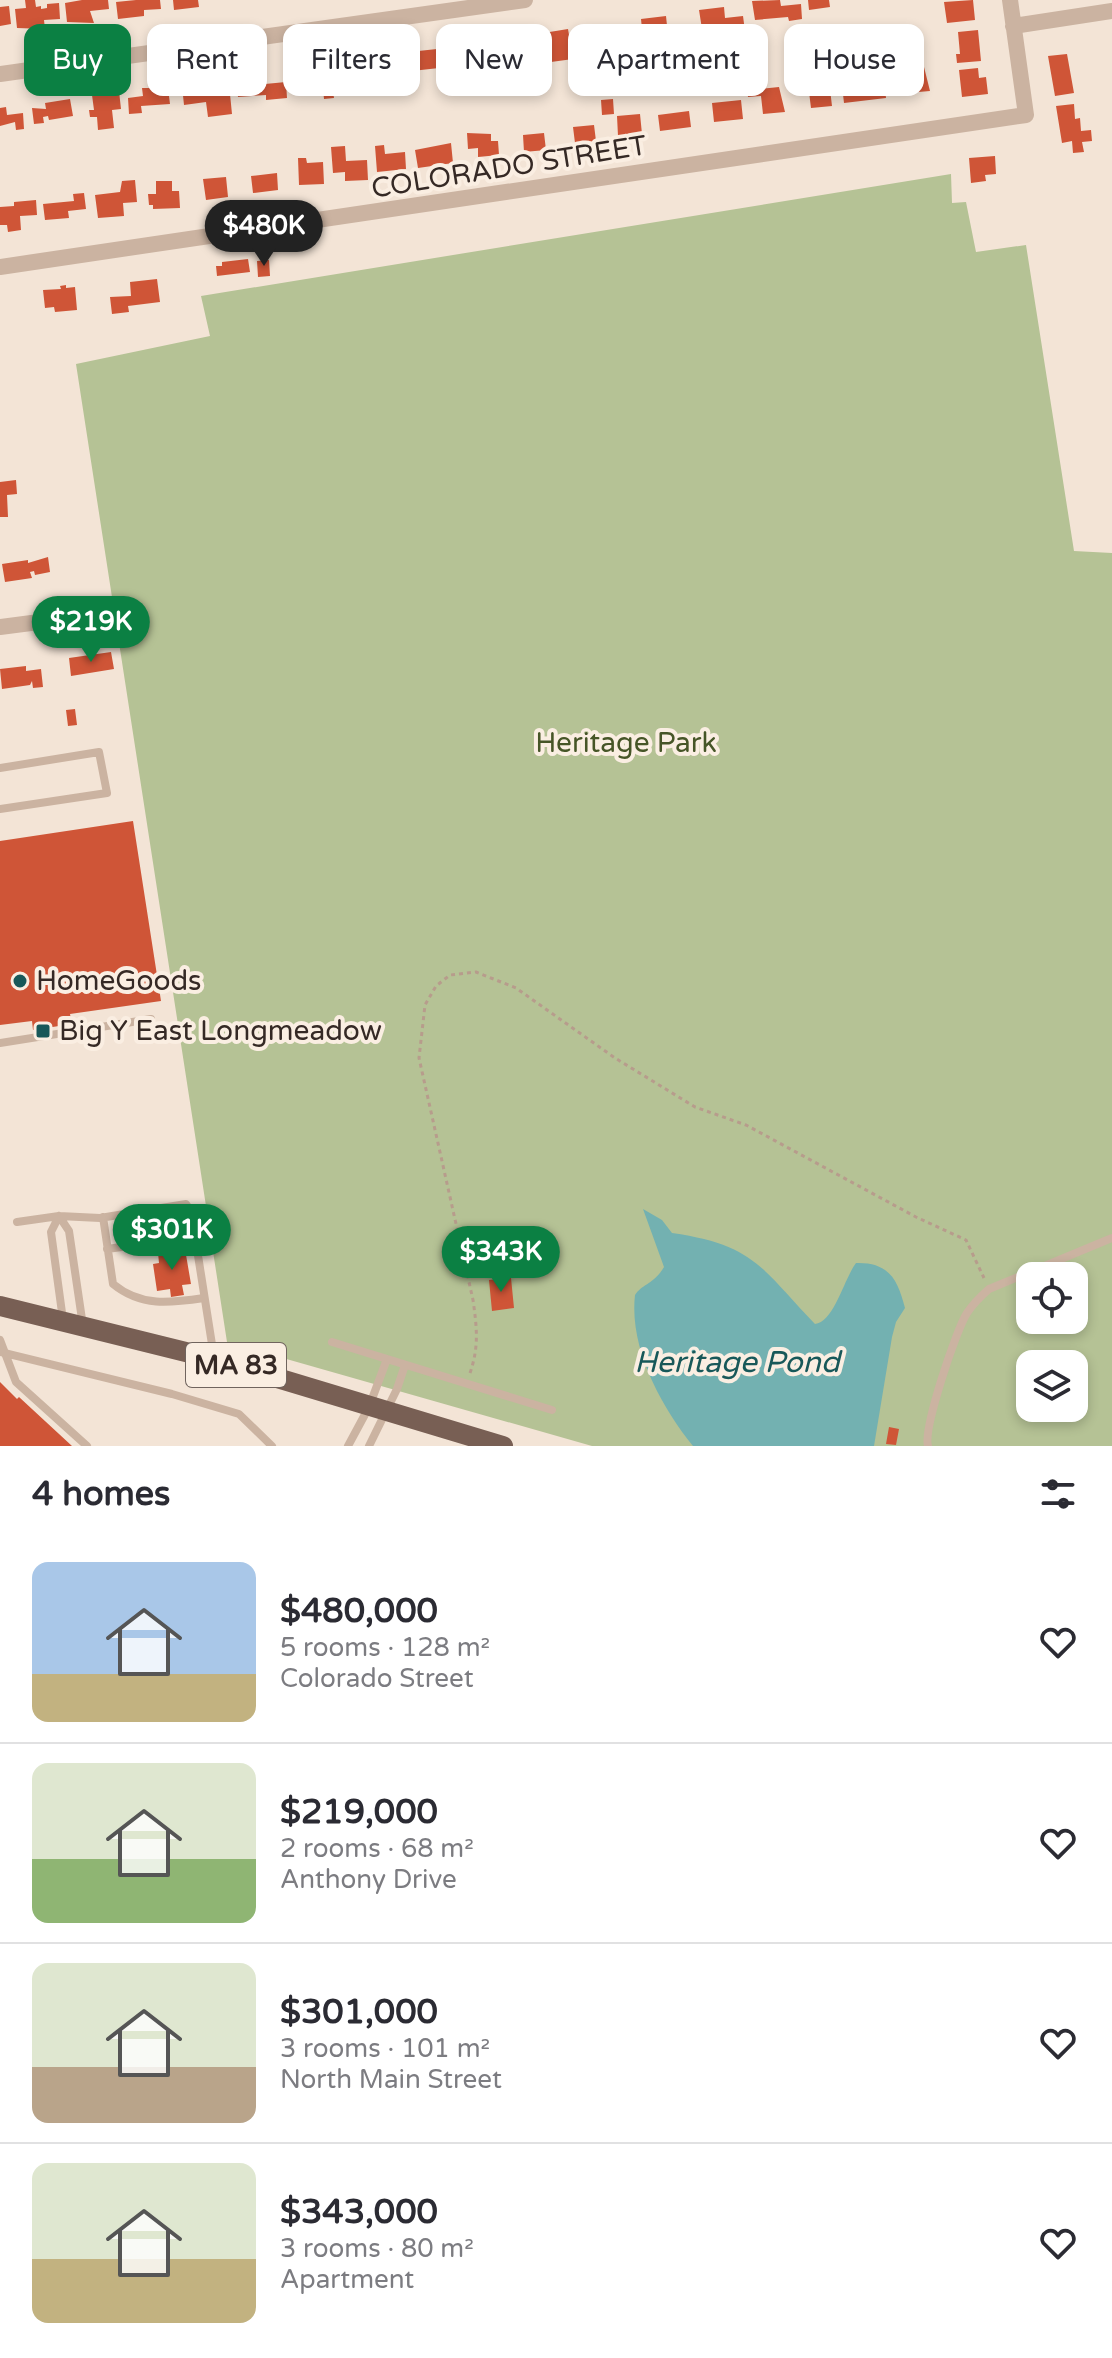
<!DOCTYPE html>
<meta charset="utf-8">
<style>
:root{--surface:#fff;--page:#f2f2f3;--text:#2b2b33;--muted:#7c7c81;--line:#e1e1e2;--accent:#0b8043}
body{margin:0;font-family:"Varela Round",sans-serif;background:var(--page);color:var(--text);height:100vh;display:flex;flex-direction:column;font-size:30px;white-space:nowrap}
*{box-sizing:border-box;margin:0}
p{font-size:26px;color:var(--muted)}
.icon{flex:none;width:44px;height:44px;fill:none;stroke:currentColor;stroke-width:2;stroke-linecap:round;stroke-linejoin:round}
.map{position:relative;height:1446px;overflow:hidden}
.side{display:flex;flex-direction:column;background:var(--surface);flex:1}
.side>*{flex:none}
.top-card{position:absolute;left:24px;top:24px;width:1064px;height:72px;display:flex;gap:16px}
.tools{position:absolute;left:1016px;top:1262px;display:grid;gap:16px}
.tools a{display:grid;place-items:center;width:72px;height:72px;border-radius:16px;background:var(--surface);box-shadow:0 4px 12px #0003;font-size:40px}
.price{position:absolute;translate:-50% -68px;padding:0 18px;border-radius:28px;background:var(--accent);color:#fff;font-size:26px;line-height:52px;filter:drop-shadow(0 2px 4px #0008)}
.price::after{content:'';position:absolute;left:50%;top:48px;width:24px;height:18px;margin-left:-12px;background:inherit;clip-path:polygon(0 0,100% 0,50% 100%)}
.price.current{background:#222;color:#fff}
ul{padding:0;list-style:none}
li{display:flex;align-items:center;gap:24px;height:200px;padding:0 32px}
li+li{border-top:2px solid var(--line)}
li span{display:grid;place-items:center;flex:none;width:224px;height:160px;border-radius:16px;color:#555}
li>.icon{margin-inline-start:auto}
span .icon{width:96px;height:96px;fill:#fffc;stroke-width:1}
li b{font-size:34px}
h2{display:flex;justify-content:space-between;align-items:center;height:96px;padding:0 32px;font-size:34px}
.tag{padding:0 28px;border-radius:16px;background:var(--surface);box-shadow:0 4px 12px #0003;font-size:28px;line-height:72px}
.tag.current{background:var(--accent);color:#fff}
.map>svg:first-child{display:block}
.green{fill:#b5c295;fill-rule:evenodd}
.water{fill:#73b1b1}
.building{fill:#cf5537}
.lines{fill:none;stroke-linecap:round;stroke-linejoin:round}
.path{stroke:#b79c8c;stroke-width:3;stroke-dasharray:4 4;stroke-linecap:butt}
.lane{stroke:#cbb3a1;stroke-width:8}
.street{stroke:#cbb3a1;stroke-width:16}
.primary{stroke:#785f54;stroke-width:20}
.poi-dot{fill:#185859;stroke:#faeee2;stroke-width:3}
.labels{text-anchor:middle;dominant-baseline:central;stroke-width:8;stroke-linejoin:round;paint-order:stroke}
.shield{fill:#faeee2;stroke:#70645e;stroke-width:2}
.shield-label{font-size:26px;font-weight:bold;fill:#352925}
.street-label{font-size:28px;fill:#352925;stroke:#faeee2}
.park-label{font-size:28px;fill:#465527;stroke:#faeee2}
.poi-label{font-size:28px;fill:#352925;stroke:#faeee2;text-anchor:start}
.water-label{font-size:30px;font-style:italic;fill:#185859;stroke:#faeee2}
</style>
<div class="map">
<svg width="1112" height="1446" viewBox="0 0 1112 1446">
<rect width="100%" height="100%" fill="#f3e4d6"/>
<path class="green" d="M951,174l1,29 14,-1 10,50 50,-7 48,306 38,2v893h-520l-365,-104 -151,-978 134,-28 -9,-40zM1030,1276h44v44h-44zM1030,1364h44v44h-44z"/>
<path class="water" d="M643,1209l19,11 10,13c83,12 89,35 143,91 19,-2 29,-45 41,-61 34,-1 42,18 49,45l-9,14 -4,15 -18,109h-181c-32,-40 -64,-98 -58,-151 7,-11 18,-10 29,-28z"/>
<path class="building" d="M25,0h10l1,7 5,-1v3l6,-1v-4l12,-1 1,16 -16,1 1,9 -28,-1 -2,-19 11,-1z
M82,0h26l1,9 -19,2 4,12 -27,-1 -2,-19z
M136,0h24l1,9 -17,1v6l-26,3 -2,-17z
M173,0h25l1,7 -25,3z
M780,0l1,6 20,-2 1,15 -13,2 -1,-4 -33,3 -3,-19z
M808,0h21l1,7 -21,3z
M973,0l2,20 -28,3 -3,-21z
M9,6l2,18 -11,2v-19z
M724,7l1,11 18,-2 2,15 -17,2 -1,-7 -25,3 -3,-19z
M666,16l2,19 -25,4 -2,-20z
M623,24l1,18 -23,2 1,10 -18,1 -2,-24 9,-1v5l7,-1v-8z
M568,29l5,30 -22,3 -1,-10 -23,3 -2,-19z
M978,30l3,31 -24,2 -1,-9h4l-2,-22z
M493,43v2l19,-2 2,19 -36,4 -2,-21z
M437,49l2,19 -27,3 -3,-19z
M1067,54l7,39 -19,3 -7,-40z
M395,56l2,20 -27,3 -2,-20z
M924,67l6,24 -23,2 -2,-15 9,-1 -1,-9z
M322,68v5l21,-2 1,13 -12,1 2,13 -10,1 -1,-10 -26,3 -2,-21z
M978,68l1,10 7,-1 2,17 -26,3 -3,-27z
M264,75l1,9 21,-2 1,16 -21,2v-5l-28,2 -2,-19z
M860,75v7l24,-3 2,19 -42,5 -3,-26z
M759,79l1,10 19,-2 6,25 -22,2 -2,-18 -13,1 -2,-17z
M209,83l1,3 19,-2 3,30 -24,3 -2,-15 -22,3 -2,-19z
M142,88h26l2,16 -29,2 1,7 -13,1 -1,-16 15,-2z
M830,89l2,17 -21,2 -2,-16z
M119,91l2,18 -9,1 2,18 -16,2 -1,-13h-7l-1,-7h5l-2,-15z
M70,99l3,17 -24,4 -1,-4 -5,1 1,6 -10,1 -2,-16 14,1 -1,-6z
M613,99l1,15 -12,1 -1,-15z
M741,100l2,19 -29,3 -2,-19z
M1074,104l1,15 5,-1 1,13 10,-1 1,11 -10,1 2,10 -11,1 -1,-12 -10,2 -6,-37z
M6,107l1,8 16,-2 1,16 -8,1 -1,-8 -15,4v-18z
M689,111l2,16 -31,4 -2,-16z
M640,114l2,20 -24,2 -1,-20z
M594,125l2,16 -21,2 -2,-16z
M467,133l24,1v7h7l1,14 -21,2v-9l-10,1z
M544,133l2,17 -22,2 -1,-17z
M451,143l2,20 -35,5 -3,-18z
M384,145l1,9 20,-2 1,17 -29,3 -2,-26z
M345,146l1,15 21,-1 1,20 -23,1v-9l-12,1 -2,-26z
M995,156l1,18 -11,1 1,6 -15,2 -2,-25z
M298,158h8l1,5 16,-1 1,22 -25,1z
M277,173l1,17 -25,3 -2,-17z
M226,177l2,20 -22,3 -3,-21z
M135,180l2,22 -14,1 1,13 -26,2 -3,-23 25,-3 2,-11z
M156,181h16v10h7l1,17 -27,1v-4h-4l-1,-11h8z
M84,193l2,16 -18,2 1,7 -24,2 -2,-16 31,-3 -1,-7z
M36,200l1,15 -17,1 1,14 -13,2 -1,-7h-7v-18l14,-1v-4z
M248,259l2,13 -33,4 -1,-10h6v-4z
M269,260l1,16 -12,1 -1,-16z
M157,279l3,23 -32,4 1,6 -17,2 -2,-17 21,-1 -1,-14z
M66,285v3l9,-1 2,23 -22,2 -1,-5 -9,1 -2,-18 18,-1 -1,-3z
M16,480l1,14 -10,1 1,22h-8v-35z
M48,557l2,15 -15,3 -1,-4 -4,1 2,6 -27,4 -3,-18 26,-4v3z
M111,652l3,17 -43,7 -2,-18z
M26,666v5l15,-2 2,18 -10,1 -1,-7 -2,4 -28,4 -2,-20z
M75,709l2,16 -9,1 -2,-16z
M133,821l28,180 -91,13 2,10 -39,6 -1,-9 -32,4v-184z
M185,1249l6,35 -9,1 2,10 -13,2 -1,-8 -13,2 -4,-27 6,-1 -1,-10z
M511,1278l3,30 -22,3 -3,-31z
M0,1382l17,17 2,-2 53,49h-72z
M889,1427l10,2 -3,16 -10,-1z"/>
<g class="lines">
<path class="path" d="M470,1373c9,-26 7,-45 3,-73l-54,-242 6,-53 11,-19 14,-11 26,-3 40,16 99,70 80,49 51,18 170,92 50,23 18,38"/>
<path class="lane" d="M0,768l99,-16 8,41 -107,16
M0,1043l151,-24
M59,1216l10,15 14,95
M59,1216l-8,16 12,88
M103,1217l10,67c28,23 57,19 91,14
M17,1222l42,-6 41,2 86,-14 5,7 23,146
M107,1249l88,-12
M0,1340l16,42 71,64
M332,1342l220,68
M0,1352l172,42 67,20 33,32
M348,1446l21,-39 18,-48
M369,1446l28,-57 8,-24
M928,1446c-5,-17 28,-116 39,-133 6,-9 14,-17 22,-24l123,-51"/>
<path class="street" d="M1013,26l99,-15
M0,74l525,-74
M0,267l1026,-152 -16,-115
M0,627l85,-11"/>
<path class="primary" d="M0,1306l214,53 289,87"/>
</g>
<g class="poi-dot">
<circle cx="20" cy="981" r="8"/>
<rect x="35" y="1023" width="16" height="16" rx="4"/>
</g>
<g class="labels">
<rect class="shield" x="186" y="1343" width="100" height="44" rx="6"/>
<g class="shield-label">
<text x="236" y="1365">MA 83</text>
</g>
<g class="street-label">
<text transform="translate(509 167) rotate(-9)">COLORADO STREET</text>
</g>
<g class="park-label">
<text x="626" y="743">Heritage Park</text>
</g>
<g class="poi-label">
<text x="36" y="981">HomeGoods</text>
<text x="59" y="1031">Big Y East Longmeadow</text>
</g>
<g class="water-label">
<text x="737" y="1362">Heritage Pond</text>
</g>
</g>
</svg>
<div class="tools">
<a><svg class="icon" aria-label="locate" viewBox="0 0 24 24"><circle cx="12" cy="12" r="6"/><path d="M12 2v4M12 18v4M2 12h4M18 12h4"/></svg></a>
<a><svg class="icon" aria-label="layers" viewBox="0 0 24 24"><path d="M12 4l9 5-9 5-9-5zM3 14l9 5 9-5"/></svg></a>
</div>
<b class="price current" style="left:264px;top:268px">$480K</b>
<b class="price" style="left:91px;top:664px">$219K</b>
<b class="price" style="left:172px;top:1272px">$301K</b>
<b class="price" style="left:501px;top:1294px">$343K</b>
<div class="top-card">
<a class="tag current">Buy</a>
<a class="tag">Rent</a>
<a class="tag">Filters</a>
<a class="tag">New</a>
<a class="tag">Apartment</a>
<a class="tag">House</a>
</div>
</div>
<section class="side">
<h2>4 homes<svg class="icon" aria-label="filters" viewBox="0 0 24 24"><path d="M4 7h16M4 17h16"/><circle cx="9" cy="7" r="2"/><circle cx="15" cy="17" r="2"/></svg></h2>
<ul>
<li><span style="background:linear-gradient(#a9c7e8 70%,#c2b280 0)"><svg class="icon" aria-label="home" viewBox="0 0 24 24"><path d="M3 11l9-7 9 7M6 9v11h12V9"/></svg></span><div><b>$480,000</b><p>5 rooms · 128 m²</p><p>Colorado Street</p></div><svg class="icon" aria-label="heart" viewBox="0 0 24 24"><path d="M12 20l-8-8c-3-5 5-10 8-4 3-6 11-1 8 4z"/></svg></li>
<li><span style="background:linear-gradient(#dfe7d0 60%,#8fb573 0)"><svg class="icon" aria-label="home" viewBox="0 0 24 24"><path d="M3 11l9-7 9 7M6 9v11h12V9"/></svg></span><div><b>$219,000</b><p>2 rooms · 68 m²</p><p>Anthony Drive</p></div><svg class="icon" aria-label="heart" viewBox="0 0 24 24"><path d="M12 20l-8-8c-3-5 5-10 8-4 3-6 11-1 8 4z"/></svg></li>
<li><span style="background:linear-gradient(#dfe7d0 65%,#b9a48a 0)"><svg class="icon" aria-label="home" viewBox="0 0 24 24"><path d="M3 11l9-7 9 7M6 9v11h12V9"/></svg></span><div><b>$301,000</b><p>3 rooms · 101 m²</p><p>North Main Street</p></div><svg class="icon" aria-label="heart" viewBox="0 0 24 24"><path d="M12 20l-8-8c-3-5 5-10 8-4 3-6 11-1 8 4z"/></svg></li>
<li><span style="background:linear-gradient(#dfe7d0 60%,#c2b280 0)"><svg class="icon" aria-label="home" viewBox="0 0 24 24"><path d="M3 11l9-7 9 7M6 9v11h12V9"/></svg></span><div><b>$343,000</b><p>3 rooms · 80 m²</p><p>Apartment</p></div><svg class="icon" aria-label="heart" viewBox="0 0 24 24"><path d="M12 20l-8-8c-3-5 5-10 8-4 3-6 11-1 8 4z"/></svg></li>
</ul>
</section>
